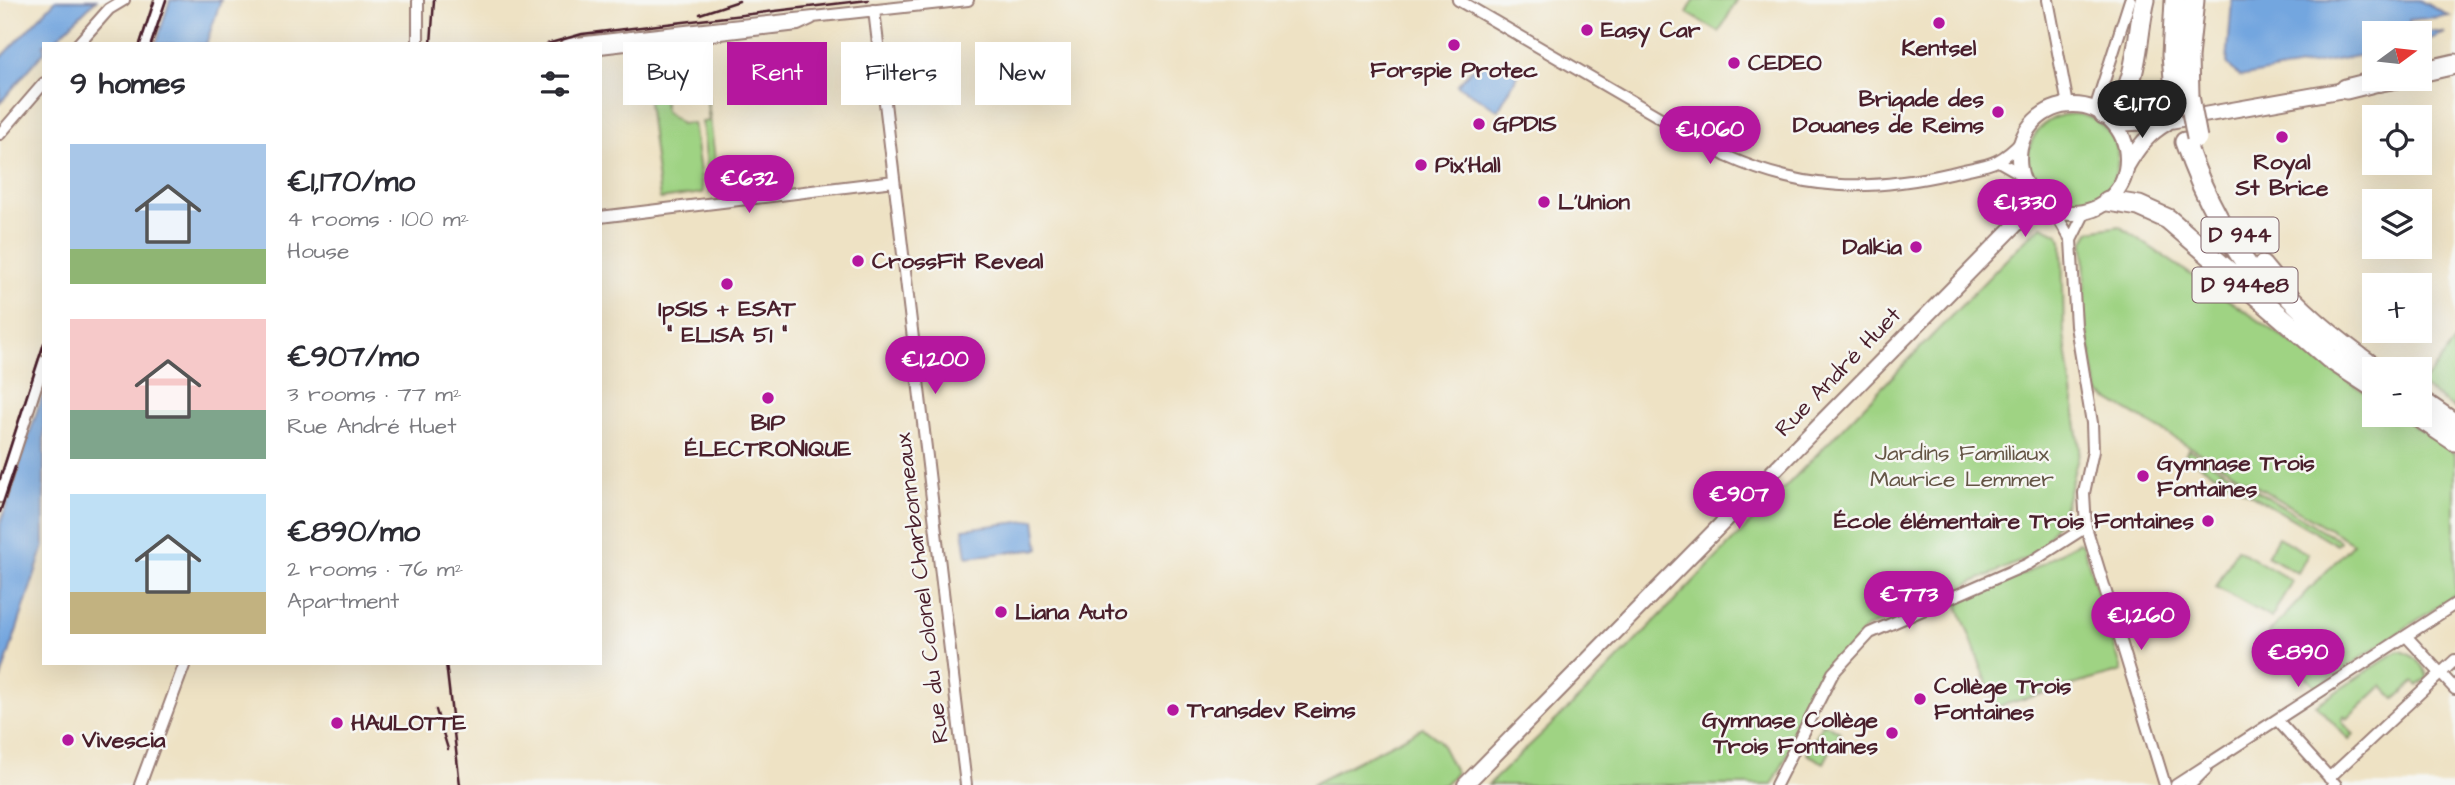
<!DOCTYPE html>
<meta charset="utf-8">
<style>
:root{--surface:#fff;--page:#f7f7f7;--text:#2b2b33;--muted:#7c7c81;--accent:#b5179e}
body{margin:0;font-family:"Architects Daughter",sans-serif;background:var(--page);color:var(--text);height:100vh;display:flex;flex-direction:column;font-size:26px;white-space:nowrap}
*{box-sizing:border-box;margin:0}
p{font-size:23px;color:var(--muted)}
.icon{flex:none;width:38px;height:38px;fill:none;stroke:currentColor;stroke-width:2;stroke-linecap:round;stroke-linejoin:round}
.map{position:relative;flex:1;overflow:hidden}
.panel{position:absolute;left:42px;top:42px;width:560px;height:623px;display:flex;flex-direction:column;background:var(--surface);border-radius:0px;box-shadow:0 7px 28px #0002}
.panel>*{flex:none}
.top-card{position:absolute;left:623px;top:42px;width:665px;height:63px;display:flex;gap:14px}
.needle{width:46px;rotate:75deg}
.tools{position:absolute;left:2362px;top:21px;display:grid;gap:14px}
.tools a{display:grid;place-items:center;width:70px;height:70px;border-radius:0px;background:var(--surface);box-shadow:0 7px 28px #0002;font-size:35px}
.price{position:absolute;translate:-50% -60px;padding:0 16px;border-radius:24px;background:var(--accent);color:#fff;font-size:23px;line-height:46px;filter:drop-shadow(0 2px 4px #0008)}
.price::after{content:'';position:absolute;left:50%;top:42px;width:21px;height:16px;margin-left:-10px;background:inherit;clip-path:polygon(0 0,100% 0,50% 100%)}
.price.active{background:#222;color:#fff}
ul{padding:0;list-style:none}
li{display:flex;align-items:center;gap:21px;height:175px;padding:0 28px}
li span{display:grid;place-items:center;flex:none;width:196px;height:140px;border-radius:0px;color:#555}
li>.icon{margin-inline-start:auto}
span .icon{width:84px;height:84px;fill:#fffc;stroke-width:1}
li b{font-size:30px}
h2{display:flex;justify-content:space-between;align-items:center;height:84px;padding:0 28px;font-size:30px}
.chip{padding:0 24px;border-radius:0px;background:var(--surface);box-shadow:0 7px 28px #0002;font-size:24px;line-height:63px}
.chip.active{background:var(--accent);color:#fff}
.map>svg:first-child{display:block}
.green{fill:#9fd383;stroke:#747957;stroke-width:2}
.water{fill:#73a6df;stroke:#5e6285;stroke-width:2}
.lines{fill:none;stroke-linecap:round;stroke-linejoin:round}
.street-casing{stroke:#9c8078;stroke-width:14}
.secondary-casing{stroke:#9c8078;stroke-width:18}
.highway-casing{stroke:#9c8078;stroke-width:23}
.street{stroke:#fff;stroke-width:10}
.secondary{stroke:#fff;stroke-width:14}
.highway{stroke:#fff;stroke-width:19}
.rail{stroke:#4a1f2b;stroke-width:2.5}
.highway-bridge-casing{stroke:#9c8078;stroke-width:23;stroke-linecap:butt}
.highway-bridge{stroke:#fff;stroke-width:19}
.poi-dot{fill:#b5179e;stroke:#f6f6f2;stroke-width:2.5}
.labels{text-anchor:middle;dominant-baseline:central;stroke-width:5;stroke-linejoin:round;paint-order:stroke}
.shield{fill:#f6f6f2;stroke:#7e6067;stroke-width:2}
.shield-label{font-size:21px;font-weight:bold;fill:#4a1f2b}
.poi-label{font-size:23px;font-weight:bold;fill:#4a1f2b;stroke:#f6f6f2;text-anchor:start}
.street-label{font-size:23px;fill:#4a1f2b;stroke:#f6f6f2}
.park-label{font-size:23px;fill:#645545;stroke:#f6f6f2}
</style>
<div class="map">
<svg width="2455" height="785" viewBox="0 0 2455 785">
<rect width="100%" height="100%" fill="#f6f6f2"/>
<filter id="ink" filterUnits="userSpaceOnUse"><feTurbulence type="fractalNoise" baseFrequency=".0143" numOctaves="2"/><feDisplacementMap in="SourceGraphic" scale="14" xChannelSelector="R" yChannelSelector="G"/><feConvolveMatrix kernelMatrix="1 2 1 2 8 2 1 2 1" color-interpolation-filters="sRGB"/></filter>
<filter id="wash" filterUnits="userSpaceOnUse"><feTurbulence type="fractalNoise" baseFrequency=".00686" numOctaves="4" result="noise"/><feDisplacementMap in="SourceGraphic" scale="28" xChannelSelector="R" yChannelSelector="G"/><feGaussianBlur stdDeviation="1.57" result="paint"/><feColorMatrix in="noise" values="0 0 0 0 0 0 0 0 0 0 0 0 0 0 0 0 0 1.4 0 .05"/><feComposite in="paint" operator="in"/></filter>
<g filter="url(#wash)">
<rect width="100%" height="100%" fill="#eee2c4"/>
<path class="green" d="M1694,0h43l-18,32 -32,-19z
M701,47l18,144 -9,1 -8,-70 7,-1 -4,-35h-7l-4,-34 -41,5 3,24h5l4,30 16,13 12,-1 10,70 -43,6 -18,-146z
M2028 159a45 45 0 1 1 90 0a45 45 0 1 1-90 0Z
M2042,226l15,7 5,7 2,94 16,115 -16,61 -20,35 -20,15 -158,68 -43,56 -51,101h-284l103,-98 435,-448z
M2119,226l256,173v16h23l57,38v142l-138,92 -54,-48 90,-96 -255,-150 -19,-104h6l-1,-48 6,-10z
M2455,341v68l-34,-23z
M2188,449l152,92 -3,4 -152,-89z
M2278,537l30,17 -10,19 -31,-17z
M2079,542l4,3 39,126 -126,36 -39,-105 73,-31z
M2237,549l55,32 -21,37 -55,-31z
M2398,651c12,0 28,15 29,27l-9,8 -4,-4 -19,17 -13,-13 -35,33 -3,-3 -2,6 12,13 -5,5 -33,-35z
M1823,723l17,9 -16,31 -17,-9z
M1423,728l16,12 17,33 -12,12h-133z"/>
<path class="water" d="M56,0h40l-45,44h-7v8l-44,51v-44z
M170,0h51l-15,44h-50z
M2232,0h187l30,16 -40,4 1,10 35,3 -25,10v-10h-45v20l-136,24 -12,-14z
M1496,62l23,11 -21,37 -41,-25 16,-17z
M44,390v156l-44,135v-156z
M1035,520l4,29 -72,8 -4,-28z"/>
</g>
<g filter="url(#ink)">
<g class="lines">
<defs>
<path id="street" d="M418,0v44
M1458,0l268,156c77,35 144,36 225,17 34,-9 46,-5 71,-32
M2048,0l20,105
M874,10l92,775
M78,44l31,-35 15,-9
M146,44l14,-44
M567,44l401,-44
M600,48l198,-23 13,-6
M2095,109l35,-109
M0,134l44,-51
M2000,162l21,12
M2053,209l18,31 5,86 16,97 1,28 -9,42 2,34 79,258
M600,217l294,-36
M2071,240l14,-28
M0,497l44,-136
M2406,636l49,53
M2278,721l58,64
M2329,778l126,-118
M140,785l45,-122
M1776,785l57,-112 37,-40 158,-69 58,-37
M2176,785l279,-181
M2190,785l16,-16"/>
<path id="secondary" d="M2379,84l27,-5
M2019 159a54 54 0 1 1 108 0a54 54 0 1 1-108 0Z
M2115,124l55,-3 185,-33
M2127,166c11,-19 21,-32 40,-43
M1465,785l574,-584"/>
<path id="highway" d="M2175,0l-3,55 4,47
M2420,72l35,-8
M2346,89l40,-10
M2189,96l-1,-39 6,-57
M2104,114c36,-15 32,-81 41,-114
M2185,142c19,56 45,102 81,149
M2108,201l31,5 29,13 161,139 46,30
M2262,266c32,41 71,73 114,103
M2420,400l35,24
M2416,415l39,26"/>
</defs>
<use href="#street" class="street-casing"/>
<use href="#secondary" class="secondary-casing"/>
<use href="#highway" class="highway-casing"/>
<use href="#street" class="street"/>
<use href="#secondary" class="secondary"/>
<use href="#highway" class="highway"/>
<path class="rail" d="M700,14l39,-13
M140,44l14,-42
M151,44l15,-44
M431,44l3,-44
M547,44l35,-10 286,-34
M0,479l44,-136
M0,512l15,-45
M446,663l14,122
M436,710l12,39"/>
<defs>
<path id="highway-bridge" d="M2189,96l8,42"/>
</defs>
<use href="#highway-bridge" class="highway-bridge-casing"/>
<use href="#highway-bridge" class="highway-bridge"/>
</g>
</g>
<g class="poi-dot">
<circle cx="1939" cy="23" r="7"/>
<circle cx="1587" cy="30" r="7"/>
<circle cx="1454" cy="45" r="7"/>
<circle cx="1734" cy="63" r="7"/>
<circle cx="1998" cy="112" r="7"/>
<circle cx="1479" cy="124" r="7"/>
<circle cx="2282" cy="137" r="7"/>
<circle cx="1421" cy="165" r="7"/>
<circle cx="1544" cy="202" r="7"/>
<circle cx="1916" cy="247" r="7"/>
<circle cx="858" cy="261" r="7"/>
<circle cx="727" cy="284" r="7"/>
<circle cx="768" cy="398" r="7"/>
<circle cx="2143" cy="476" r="7"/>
<circle cx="2208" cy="521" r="7"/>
<circle cx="1001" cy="612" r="7"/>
<circle cx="1920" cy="699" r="7"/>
<circle cx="1173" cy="710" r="7"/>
<circle cx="337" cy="723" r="7"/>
<circle cx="1892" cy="733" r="7"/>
<circle cx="68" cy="740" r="7"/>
</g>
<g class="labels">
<g class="shield">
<rect x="2201.5" y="217.5" width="77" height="35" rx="5"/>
<rect x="2192.5" y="267.5" width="105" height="35" rx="5"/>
</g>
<g class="shield-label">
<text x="2240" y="235">D 944</text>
<text x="2245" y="285">D 944e8</text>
</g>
<g class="poi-label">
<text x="1601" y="30">Easy Car</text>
<text x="1939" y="48" text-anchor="middle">Kentsel</text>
<text x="1748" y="63">CEDEO</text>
<text x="1454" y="70" text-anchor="middle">Forspie Protec</text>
<text x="1984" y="99" text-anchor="end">Brigade des<tspan x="1984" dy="26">Douanes de Reims</tspan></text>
<text x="1493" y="124">GPDIS</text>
<text x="2282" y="162" text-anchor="middle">Royal<tspan x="2282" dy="26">St Brice</tspan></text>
<text x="1435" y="165">Pix'Hall</text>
<text x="1558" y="202">L'Union</text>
<text x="1902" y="247" text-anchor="end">Dalkia</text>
<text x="872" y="261">CrossFit Reveal</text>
<text x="727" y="309" text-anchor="middle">IpSIS + ESAT<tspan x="727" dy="26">" ELISA 51 "</tspan></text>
<text x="768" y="423" text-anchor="middle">BIP<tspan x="768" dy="26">ÉLECTRONIQUE</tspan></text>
<text x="2157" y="463">Gymnase Trois<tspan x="2157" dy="26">Fontaines</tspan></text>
<text x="2194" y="521" text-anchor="end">École élémentaire Trois Fontaines</text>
<text x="1015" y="612">Liana Auto</text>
<text x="1934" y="686">Collège Trois<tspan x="1934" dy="26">Fontaines</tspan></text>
<text x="1187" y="710">Transdev Reims</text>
<text x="1878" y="720" text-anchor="end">Gymnase Collège<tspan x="1878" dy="26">Trois Fontaines</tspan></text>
<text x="351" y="723">HAULOTTE</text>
<text x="82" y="740">Vivescia</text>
</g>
<g class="street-label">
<text transform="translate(1838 372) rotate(-46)">Rue André Huet</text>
<text transform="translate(922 588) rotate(-97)">Rue du Colonel Charbonneaux</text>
</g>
<g class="park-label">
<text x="1962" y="453">Jardins Familiaux<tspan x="1962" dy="26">Maurice Lemmer</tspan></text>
</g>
</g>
</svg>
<div class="tools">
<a><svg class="needle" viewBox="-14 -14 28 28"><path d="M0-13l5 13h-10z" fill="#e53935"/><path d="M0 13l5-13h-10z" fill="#7c7c81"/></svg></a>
<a><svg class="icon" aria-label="locate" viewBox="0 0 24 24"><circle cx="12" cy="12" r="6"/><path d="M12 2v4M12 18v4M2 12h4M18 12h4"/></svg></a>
<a><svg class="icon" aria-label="layers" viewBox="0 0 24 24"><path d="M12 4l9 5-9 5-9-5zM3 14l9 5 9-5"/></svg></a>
<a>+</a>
<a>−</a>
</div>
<b class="price active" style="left:2142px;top:140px">€1,170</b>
<b class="price" style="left:1710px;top:166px">€1,060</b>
<b class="price" style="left:749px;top:215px">€632</b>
<b class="price" style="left:2025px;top:239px">€1,330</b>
<b class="price" style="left:935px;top:396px">€1,200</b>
<b class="price" style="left:1739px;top:531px">€907</b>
<b class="price" style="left:1909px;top:631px">€773</b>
<b class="price" style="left:2141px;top:652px">€1,260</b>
<b class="price" style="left:2298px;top:689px">€890</b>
<div class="top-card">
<a class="chip">Buy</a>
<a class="chip active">Rent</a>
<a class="chip">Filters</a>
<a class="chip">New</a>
</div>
<section class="panel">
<h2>9 homes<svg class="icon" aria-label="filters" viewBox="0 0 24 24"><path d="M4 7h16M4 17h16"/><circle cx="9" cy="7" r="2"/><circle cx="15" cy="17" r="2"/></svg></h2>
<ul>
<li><span style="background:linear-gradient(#a9c7e8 75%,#8fb573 0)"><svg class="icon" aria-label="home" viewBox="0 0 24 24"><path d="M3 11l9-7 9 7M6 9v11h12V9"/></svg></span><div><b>€1,170/mo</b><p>4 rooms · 100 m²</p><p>House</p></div></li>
<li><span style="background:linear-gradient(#f6c9c9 65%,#7fa58c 0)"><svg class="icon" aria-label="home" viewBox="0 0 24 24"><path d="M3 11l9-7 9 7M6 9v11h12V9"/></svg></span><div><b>€907/mo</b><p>3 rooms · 77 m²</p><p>Rue André Huet</p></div></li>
<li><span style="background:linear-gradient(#bfe0f5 70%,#c2b280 0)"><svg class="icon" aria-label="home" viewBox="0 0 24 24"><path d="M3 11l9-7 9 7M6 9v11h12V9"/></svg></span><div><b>€890/mo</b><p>2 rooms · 76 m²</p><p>Apartment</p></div></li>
</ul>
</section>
</div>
